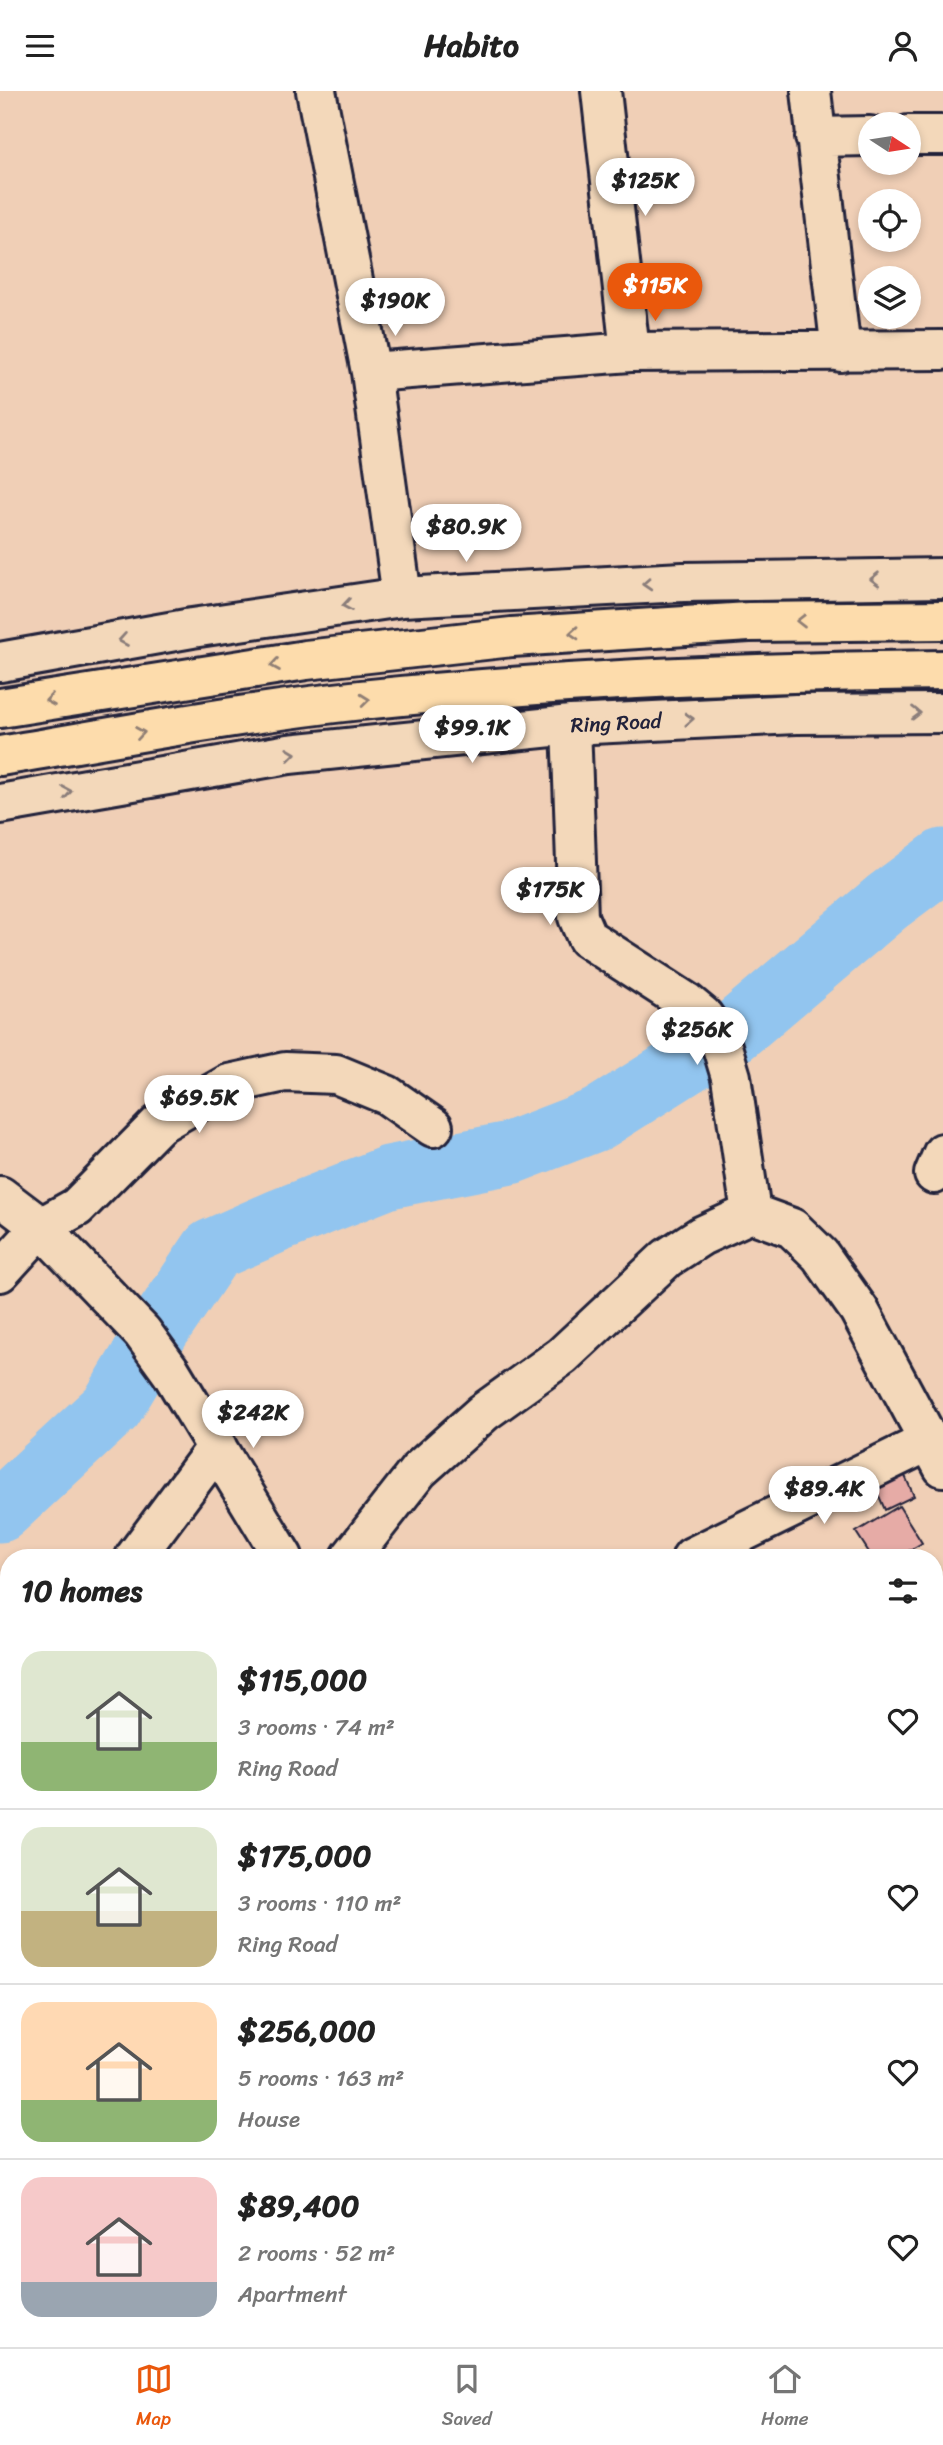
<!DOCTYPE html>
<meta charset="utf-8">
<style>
:root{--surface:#fff;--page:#f2f2f2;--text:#222;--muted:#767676;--line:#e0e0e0;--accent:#ea580c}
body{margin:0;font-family:Sriracha,sans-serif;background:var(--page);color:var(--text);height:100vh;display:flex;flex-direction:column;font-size:26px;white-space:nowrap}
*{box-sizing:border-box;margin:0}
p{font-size:23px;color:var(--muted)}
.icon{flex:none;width:38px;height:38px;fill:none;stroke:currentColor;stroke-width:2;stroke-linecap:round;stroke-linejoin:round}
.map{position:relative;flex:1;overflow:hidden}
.details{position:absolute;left:0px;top:1458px;width:943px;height:800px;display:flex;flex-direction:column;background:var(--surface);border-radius:28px 28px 0 0;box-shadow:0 4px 10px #0003}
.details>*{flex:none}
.needle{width:46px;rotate:102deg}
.controls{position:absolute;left:858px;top:21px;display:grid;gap:14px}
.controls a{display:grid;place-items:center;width:63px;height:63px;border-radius:50%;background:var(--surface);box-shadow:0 4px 10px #0003;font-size:35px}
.price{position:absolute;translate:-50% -60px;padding:0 16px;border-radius:24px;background:#fff;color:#222;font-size:23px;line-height:46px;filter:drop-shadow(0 2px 4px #0008)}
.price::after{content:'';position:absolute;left:50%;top:42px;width:21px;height:16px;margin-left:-10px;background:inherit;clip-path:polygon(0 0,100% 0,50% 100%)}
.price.active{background:var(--accent);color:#fff}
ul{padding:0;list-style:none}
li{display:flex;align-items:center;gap:21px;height:175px;padding:0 21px}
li+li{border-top:2px solid var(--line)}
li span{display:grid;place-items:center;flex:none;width:196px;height:140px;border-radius:21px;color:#555}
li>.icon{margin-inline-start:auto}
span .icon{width:84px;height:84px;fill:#fffc;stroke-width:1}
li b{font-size:30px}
h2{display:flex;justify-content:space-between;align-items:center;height:84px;padding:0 21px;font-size:30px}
header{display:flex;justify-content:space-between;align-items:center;height:91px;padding:0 21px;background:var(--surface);font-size:32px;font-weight:800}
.tabs{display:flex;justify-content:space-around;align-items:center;height:98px;border-top:2px solid var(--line);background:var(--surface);font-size:19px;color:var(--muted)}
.tabs a{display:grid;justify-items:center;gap:4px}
.tabs .active{color:var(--accent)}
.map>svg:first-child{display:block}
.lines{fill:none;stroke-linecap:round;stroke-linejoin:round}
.river{stroke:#92c5ef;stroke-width:63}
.building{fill:#e6aba6;stroke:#22223b;stroke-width:2}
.minor-casing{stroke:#22223b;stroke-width:44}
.major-casing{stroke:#22223b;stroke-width:44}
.highway-casing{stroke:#22223b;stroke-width:44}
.minor{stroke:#f3d8ba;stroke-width:38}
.major{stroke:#fddcac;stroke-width:38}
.highway{stroke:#fddcac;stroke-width:38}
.oneway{stroke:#8a7d7a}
.oneway2{stroke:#907f74}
.labels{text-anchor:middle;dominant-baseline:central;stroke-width:7;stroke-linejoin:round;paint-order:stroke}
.street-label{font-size:21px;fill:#22223b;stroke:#f3d8ba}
</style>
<header><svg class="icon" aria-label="menu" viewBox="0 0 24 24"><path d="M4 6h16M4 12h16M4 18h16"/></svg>Habito<svg class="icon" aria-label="person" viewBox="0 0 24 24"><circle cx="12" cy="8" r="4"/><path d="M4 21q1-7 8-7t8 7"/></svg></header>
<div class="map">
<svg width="943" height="2256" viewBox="0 0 943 2256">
<rect width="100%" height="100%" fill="#f0cfb6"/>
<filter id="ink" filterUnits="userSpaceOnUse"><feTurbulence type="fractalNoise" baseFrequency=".0143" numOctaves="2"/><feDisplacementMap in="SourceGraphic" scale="14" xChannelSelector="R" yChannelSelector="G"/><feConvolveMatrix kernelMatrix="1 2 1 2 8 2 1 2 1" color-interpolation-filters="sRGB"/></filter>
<g filter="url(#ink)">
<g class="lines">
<path class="river" d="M0,1420l112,-104 48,-80 52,-77 66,-29 111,-44 121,-24 88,-34 131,-83 158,-134 56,-42"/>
</g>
<path class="building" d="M901,1376l13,29 -29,14 -13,-30z
M899,1415l23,37 -24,14h-26l-16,-25z"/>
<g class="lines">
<defs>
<path id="minor" d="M316,0l55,281 31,225
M601,0l29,261
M811,0l30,261
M908,44h35
M815,46l55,-1
M371,281l259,-20 313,-2
M0,571l192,-34 210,-31 281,-15 260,-4
M571,634l7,192 9,21 99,64 17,14 17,24 11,37 20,136
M0,713l289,-50 282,-29 225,-11 147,-1
M934,1083l9,-21
M0,1105l41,31 101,105 29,40 112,185
M0,1181l41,-45 36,-20 82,-83 70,-40 56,-12 51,2 51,21 46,32
M135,1466l82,-110
M351,1466l68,-87 65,-58 78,-56 105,-98 34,-22 50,-23 41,15 28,27 39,55 84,157
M692,1466l237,-116
M934,1560l9,-4
M0,1799l9,-23
M0,2099l9,1
M934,2206l9,-4
M82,2256v-7"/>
<path id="major" d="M934,1712l9,-4
M415,2256l2,-7"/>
<path id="highway" d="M0,617l306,-48 206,-23 237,-15 194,-2
M0,665c120,-20 240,-43 361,-56 194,-20 387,-28 582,-30"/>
</defs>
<use href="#minor" class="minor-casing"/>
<use href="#major" class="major-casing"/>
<use href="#highway" class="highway-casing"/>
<use href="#minor" class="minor"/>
<use href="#major" class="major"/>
<use href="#highway" class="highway"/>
</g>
<defs><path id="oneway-chevron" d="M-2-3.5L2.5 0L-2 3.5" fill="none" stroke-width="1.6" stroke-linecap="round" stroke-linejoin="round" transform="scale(1.75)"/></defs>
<g class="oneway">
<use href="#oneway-chevron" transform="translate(875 488) rotate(179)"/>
<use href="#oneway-chevron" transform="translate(647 493) rotate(177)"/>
<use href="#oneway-chevron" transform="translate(347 514) rotate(171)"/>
<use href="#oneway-chevron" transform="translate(123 549) rotate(170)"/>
<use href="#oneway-chevron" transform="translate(916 622)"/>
<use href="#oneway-chevron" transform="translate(689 628) rotate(-3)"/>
<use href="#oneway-chevron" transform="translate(291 663) rotate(-7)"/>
<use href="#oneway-chevron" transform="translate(67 701) rotate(-10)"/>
</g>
<g class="oneway2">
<use href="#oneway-chevron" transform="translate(801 530) rotate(180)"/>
<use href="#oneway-chevron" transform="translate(574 542) rotate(176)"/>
<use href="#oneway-chevron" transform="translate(275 574) rotate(171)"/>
<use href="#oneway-chevron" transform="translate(50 609) rotate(171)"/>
<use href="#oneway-chevron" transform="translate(365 609) rotate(-6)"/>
<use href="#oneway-chevron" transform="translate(140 642) rotate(-9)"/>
</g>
</g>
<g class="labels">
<g class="street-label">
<text transform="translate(616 632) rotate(-3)">Ring Road</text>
</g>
</g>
</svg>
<div class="controls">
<a><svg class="needle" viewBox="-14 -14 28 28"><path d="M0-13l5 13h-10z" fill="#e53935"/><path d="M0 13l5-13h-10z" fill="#767676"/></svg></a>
<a><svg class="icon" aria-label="locate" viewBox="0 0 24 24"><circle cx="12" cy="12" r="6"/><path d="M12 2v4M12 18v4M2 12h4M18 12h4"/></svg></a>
<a><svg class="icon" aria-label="layers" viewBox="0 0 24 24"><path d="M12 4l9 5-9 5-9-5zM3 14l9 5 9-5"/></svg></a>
</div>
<b class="price" style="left:645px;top:127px">$125K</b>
<b class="price active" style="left:655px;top:232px">$115K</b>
<b class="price" style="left:395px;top:247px">$190K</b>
<b class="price" style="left:466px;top:473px">$80.9K</b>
<b class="price" style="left:472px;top:674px">$99.1K</b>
<b class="price" style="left:550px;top:836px">$175K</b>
<b class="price" style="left:697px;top:976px">$256K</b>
<b class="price" style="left:199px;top:1044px">$69.5K</b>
<b class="price" style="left:253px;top:1359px">$242K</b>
<b class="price" style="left:824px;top:1435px">$89.4K</b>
<section class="details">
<h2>10 homes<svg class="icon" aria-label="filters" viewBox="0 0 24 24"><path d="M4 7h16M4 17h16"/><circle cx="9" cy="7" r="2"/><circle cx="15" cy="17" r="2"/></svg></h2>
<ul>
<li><span style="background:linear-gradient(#dfe7d0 65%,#8fb573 0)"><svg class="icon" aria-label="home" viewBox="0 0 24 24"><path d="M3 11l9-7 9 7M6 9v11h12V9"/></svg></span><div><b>$115,000</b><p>3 rooms · 74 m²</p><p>Ring Road</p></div><svg class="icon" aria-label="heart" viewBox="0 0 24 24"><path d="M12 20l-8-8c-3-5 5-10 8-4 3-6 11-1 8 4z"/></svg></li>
<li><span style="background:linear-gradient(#dfe7d0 60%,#c2b280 0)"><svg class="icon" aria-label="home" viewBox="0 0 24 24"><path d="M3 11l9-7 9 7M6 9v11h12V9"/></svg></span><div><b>$175,000</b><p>3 rooms · 110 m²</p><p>Ring Road</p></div><svg class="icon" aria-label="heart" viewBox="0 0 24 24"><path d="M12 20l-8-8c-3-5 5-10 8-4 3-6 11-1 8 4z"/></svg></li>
<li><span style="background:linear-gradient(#ffd9b3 70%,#8fb573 0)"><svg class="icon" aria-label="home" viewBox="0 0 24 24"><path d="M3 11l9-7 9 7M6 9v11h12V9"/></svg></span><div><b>$256,000</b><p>5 rooms · 163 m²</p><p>House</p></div><svg class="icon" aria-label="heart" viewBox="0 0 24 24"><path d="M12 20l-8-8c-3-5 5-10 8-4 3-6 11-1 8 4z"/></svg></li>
<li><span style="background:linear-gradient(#f6c9c9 75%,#9aa5b1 0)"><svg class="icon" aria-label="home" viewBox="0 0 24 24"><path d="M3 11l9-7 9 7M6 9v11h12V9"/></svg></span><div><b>$89,400</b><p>2 rooms · 52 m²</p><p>Apartment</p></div><svg class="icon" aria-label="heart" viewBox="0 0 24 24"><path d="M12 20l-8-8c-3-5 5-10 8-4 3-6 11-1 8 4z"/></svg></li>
</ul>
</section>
</div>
<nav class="tabs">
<a class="active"><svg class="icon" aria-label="map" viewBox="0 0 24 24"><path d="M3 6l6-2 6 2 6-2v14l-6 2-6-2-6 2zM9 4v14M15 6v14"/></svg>Map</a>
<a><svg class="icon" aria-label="saved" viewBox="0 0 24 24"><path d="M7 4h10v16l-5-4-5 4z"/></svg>Saved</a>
<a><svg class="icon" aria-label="home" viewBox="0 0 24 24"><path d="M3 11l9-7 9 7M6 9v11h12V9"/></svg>Home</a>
</nav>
